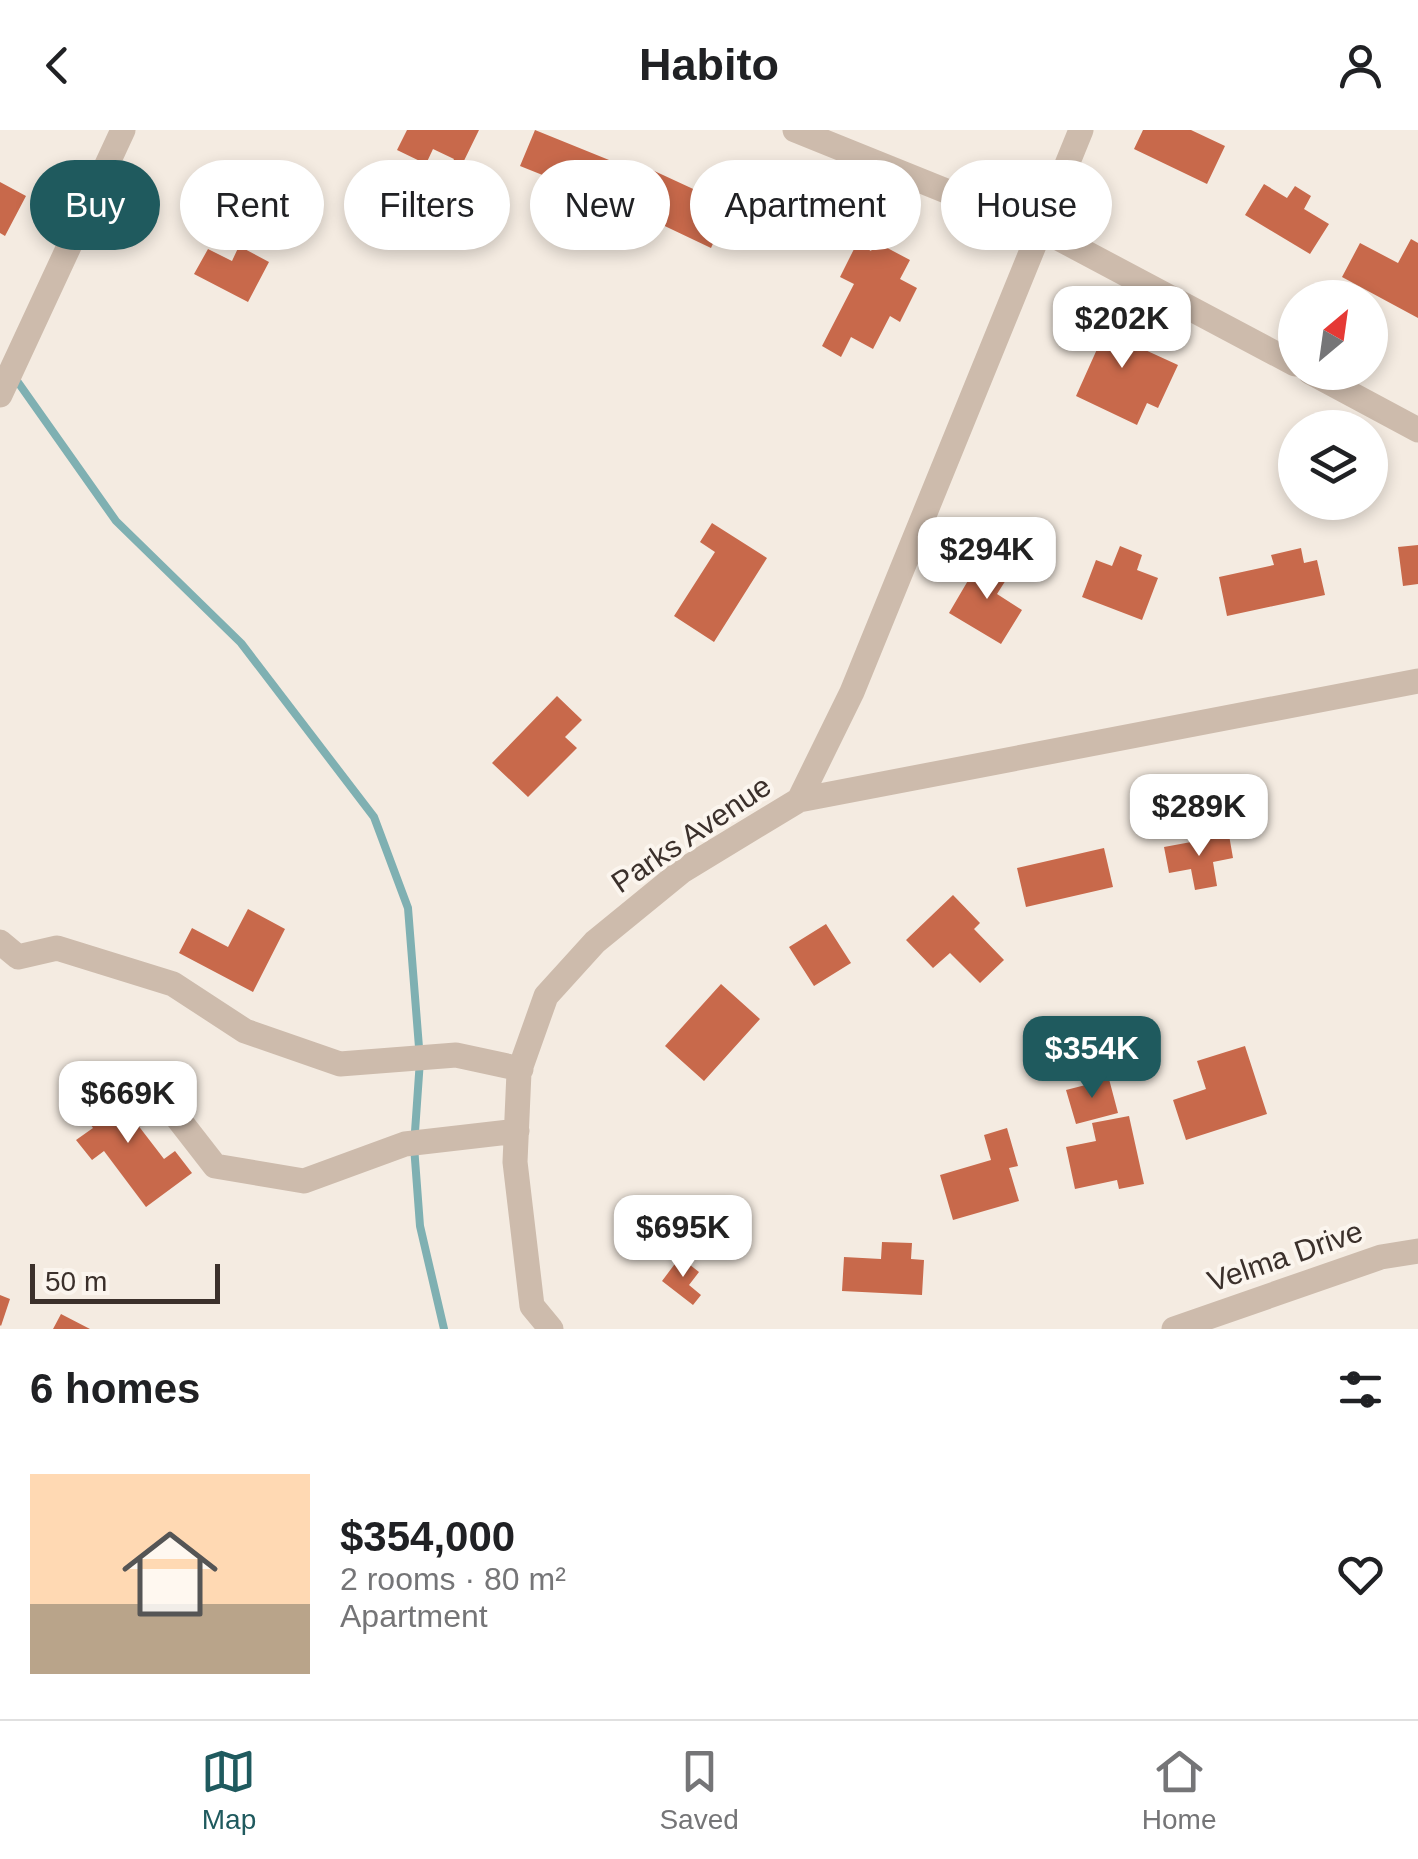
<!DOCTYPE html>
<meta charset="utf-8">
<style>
:root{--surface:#fff;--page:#f6f6f6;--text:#202124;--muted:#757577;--line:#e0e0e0;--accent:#1f5a5e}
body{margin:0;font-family:Arial,sans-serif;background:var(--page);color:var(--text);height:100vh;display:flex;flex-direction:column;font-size:38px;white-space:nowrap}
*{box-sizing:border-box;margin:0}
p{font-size:32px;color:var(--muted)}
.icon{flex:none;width:55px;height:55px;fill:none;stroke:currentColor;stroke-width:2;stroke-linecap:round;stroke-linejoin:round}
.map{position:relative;height:1199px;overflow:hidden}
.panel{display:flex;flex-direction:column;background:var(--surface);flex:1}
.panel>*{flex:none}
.banner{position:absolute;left:30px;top:30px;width:1360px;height:90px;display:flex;gap:20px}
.needle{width:65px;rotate:29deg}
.fabs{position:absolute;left:1278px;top:150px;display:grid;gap:20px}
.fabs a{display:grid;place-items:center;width:110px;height:110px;border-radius:50%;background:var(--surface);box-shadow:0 5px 15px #0003;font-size:50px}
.scale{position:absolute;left:30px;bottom:25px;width:190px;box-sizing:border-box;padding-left:10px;border:5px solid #3b302b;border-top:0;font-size:28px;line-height:35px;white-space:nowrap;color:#3b302b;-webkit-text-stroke:8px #fbf5ee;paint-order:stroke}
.price{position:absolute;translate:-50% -85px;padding:0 22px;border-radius:20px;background:#fff;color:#222;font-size:32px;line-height:65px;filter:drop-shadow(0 2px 5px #0008)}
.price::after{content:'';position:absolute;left:50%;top:60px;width:30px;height:22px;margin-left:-15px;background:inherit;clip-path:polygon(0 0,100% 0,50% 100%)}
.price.selected{background:var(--accent);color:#fff}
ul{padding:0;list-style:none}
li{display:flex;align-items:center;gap:30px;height:250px;padding:0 30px}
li+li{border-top:2px solid var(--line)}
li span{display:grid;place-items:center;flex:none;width:280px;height:200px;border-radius:0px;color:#555}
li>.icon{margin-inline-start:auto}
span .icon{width:120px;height:120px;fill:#fffc;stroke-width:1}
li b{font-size:42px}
h2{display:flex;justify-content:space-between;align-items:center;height:120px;padding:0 30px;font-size:42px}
.tag{padding:0 35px;border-radius:45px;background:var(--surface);box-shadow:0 5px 15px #0003;font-size:35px;line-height:90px}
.tag.selected{background:var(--accent);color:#fff}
header{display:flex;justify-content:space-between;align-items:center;height:130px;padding:0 30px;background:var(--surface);font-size:45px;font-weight:800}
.tab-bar{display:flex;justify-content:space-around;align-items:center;height:140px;border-top:2px solid var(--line);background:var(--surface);font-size:28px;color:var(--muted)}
.tab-bar a{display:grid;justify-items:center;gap:5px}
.tab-bar .selected{color:var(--accent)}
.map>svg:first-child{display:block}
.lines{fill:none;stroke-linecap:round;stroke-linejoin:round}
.stream{stroke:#7fb0b2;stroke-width:8}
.building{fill:#c8694b}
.minor{stroke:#cdbbac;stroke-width:25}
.labels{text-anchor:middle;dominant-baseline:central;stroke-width:8;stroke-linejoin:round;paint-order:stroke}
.street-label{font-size:30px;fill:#3b302b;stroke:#fbf5ee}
</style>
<header><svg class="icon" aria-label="back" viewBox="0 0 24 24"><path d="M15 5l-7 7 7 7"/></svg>Habito<svg class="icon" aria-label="person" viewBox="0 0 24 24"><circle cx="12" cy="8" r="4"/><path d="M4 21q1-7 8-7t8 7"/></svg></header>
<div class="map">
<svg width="1418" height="1199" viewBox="0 0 1418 1199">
<rect width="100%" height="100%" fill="#f4ebe1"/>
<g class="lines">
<path class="stream" d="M15,248l101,143 125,122 133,174 34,91 12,152 -6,86 6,80 24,103"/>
</g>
<path class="building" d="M407,0h72l-22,45 -9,-4 6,-12 -21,-10 -7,15 -29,-14z
M535,0l79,32 -14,34 -25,-10 -14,34 -28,-12 12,-32 -25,-10z
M1143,0h48l34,16 -18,38 -73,-35z
M650,39l80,37 -19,42 -80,-38z
M0,52l26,14 -21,40 -5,-3z
M1264,54l23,14 8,-12 16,10 -7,13 25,15 -19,30 -65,-39z
M1411,109l7,4v75l-76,-41 18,-34 38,20z
M876,112l34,18 -10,19 17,9 -17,34 -10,-6 -17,33 -22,-12 -10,20 -19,-11 32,-62 -14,-7 17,-34 14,8z
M239,116l30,16 -21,40 -54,-28 14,-25 24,12z
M1093,177l33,15 -7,16 59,27 -20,43 -11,-5 -10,22 -61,-29 22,-49 -20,-9z
M712,393l55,35 -53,84 -40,-26 41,-64 -15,-10z
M1418,415v39l-15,2 -5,-39z
M1120,416l22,9 -5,15 21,8 -16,42 -60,-23 14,-37 16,6z
M1301,418l3,15 13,-3 8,35 -98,21 -8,-39 55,-12 -3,-10z
M983,425l28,17 -14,22 25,16 -21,34 -52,-31z
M557,566l25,24 -17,17 12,11 -49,49 -36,-34z
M1229,705l4,23 -20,4 4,24 -22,4 -4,-21 -22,4 -5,-26z
M1104,718l9,39 -87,20 -9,-39z
M953,765l27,28 -6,6 30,31 -24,23 -30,-30 -17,15 -27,-28z
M248,779l37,20 -32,63 -74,-39 13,-25 36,19z
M826,794l25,39 -37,23 -25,-39z
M721,854l39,35 -56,62 -39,-35z
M1245,916l22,68 -81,26 -13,-40 33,-11 -9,-28z
M1109,949l9,34 -42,11 -10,-34z
M104,951l60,78 11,-8 17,22 -46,34 -42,-56 -12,9 -16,-20 17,-12 -18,-25z
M1129,986l15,68 -25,5 -2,-9 -42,9 -9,-42 30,-6 -4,-18z
M1007,998l11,38 -9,2 10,33 -66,19 -13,-45 51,-15 -7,-25z
M882,1112l30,1 -1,16 13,1 -2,35 -80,-4 2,-34 37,2z
M680,1127l19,15 -10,13 12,10 -8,10 -31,-24z
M0,1165l10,4 -9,27 -1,-1z
M61,1184l29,15h-37z"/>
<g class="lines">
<path class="minor" d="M795,0l248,100 252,134
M1310,242l108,58
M0,265l123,-265
M799,670l53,-108 229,-562
M0,812l18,15 39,-9 116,36 72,47 95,33 116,-9 65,14
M145,946l70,90 89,15 101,-37 112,-13
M551,1199l-19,-23 -17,-144 4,-90 27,-76 49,-54 87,-71 117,-71 619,-119
M1174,1199l207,-72 37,-6"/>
</g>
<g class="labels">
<g class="street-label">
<text transform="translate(691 704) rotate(-34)">Parks Avenue</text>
<text transform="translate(1285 1126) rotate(-19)">Velma Drive</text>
</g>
</g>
</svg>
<div class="fabs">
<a><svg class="needle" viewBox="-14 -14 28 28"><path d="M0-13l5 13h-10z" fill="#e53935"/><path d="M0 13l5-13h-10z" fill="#757577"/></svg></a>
<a><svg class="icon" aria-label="layers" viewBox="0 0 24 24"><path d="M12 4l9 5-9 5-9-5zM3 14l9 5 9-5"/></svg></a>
</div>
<div class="scale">50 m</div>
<b class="price" style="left:1122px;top:241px">$202K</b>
<b class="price" style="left:987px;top:472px">$294K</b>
<b class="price" style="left:1199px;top:729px">$289K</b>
<b class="price selected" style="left:1092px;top:971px">$354K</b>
<b class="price" style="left:128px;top:1016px">$669K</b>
<b class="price" style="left:683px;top:1150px">$695K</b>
<div class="banner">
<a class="tag selected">Buy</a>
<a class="tag">Rent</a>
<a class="tag">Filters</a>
<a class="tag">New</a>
<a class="tag">Apartment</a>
<a class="tag">House</a>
</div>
</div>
<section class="panel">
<h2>6 homes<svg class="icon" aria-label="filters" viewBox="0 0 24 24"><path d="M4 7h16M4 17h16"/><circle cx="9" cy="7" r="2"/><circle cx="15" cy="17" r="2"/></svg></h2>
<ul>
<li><span style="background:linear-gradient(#ffd9b3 65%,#b9a48a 0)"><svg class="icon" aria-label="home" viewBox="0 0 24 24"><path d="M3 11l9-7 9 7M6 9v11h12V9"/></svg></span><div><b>$354,000</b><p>2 rooms · 80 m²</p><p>Apartment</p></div><svg class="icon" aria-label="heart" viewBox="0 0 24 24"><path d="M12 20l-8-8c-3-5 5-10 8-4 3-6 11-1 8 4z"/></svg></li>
</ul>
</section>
<nav class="tab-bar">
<a class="selected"><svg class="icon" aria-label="map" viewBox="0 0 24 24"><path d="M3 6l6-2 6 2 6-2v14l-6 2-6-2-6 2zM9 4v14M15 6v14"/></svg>Map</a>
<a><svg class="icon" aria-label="saved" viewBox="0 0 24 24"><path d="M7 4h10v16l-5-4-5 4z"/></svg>Saved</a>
<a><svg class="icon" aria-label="home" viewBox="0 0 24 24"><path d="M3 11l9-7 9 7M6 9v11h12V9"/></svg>Home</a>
</nav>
